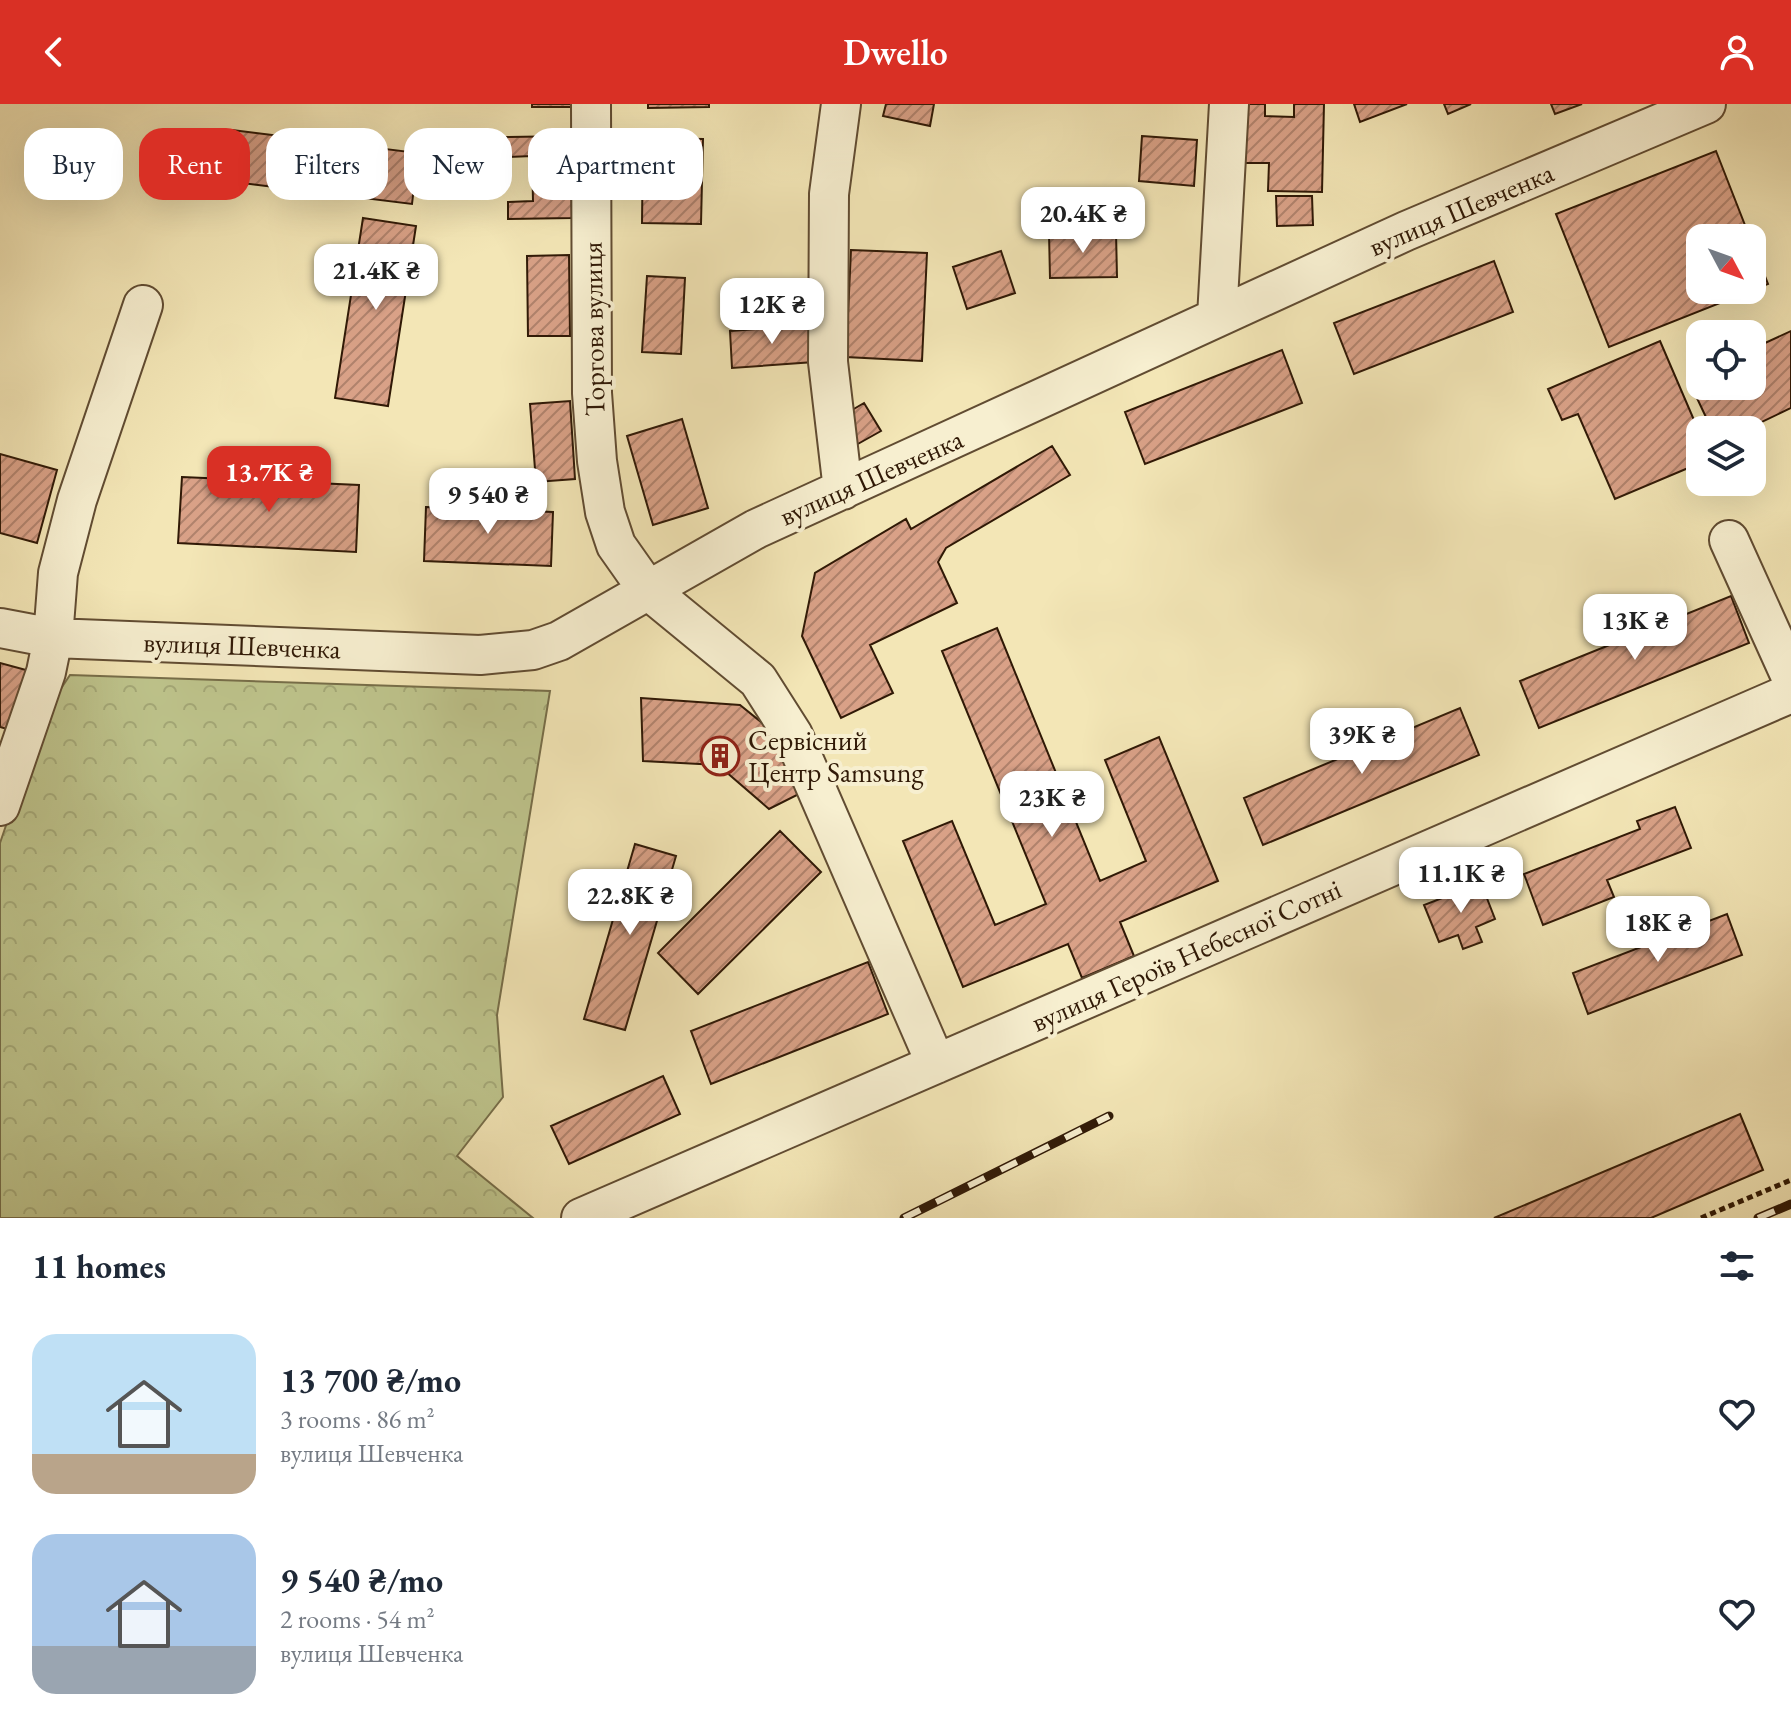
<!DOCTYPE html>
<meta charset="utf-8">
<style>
:root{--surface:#fff;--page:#f6f6f7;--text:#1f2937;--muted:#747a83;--accent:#d93025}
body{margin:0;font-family:"EB Garamond",serif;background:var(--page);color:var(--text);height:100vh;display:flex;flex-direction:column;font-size:30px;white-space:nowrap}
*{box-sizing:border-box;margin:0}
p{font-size:26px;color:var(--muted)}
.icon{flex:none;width:44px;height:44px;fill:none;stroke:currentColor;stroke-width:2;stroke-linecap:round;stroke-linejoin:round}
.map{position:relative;height:1114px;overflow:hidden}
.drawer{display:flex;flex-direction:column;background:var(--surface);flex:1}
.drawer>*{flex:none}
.top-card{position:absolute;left:24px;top:24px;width:800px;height:72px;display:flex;gap:16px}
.needle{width:52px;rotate:131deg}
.buttons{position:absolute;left:1686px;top:120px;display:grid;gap:16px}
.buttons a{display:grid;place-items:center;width:80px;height:80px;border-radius:16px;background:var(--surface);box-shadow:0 8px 32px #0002;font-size:40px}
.price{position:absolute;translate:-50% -68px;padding:0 18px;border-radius:16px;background:#fff;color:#222;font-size:26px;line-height:52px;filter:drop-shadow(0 2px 4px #0008)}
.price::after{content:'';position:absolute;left:50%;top:48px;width:24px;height:18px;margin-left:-12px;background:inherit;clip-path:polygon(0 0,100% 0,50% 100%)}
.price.active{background:var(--accent);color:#fff}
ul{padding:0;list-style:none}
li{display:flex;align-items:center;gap:24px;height:200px;padding:0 32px}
li span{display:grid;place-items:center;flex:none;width:224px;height:160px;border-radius:24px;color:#555}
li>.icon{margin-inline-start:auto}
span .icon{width:96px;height:96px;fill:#fffc;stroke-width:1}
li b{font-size:34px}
h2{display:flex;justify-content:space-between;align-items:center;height:96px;padding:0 32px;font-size:34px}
.pill{padding:0 28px;border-radius:24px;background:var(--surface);box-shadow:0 8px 32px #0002;font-size:28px;line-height:72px}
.pill.active{background:var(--accent);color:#fff}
header{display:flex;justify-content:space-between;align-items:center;height:104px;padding:0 32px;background:var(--accent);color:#fff;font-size:36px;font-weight:600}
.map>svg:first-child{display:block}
.park{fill:url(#park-crowns);stroke:#776e49;stroke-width:2}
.building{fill:url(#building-hatch);stroke:#301906;stroke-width:2}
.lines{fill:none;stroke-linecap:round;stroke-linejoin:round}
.minor-casing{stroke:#614c32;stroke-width:42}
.path{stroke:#301906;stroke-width:5;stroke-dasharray:6 4;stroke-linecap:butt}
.minor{stroke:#f7efd0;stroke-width:38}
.rail-casing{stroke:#301906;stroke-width:9}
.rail{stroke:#f7efd0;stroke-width:6;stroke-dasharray:18;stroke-linecap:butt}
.labels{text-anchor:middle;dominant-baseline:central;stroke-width:8;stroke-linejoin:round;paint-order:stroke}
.street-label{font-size:28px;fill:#301906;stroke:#f7efd0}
.poi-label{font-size:28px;fill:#301906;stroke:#f7efd0;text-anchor:start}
</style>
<header><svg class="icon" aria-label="back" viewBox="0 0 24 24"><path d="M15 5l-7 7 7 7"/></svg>Dwello<svg class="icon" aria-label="person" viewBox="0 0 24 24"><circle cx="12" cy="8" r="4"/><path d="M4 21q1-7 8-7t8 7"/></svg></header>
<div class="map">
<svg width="1791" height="1114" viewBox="0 0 1791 1114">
<defs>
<pattern id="park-crowns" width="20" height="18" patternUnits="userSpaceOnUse" patternTransform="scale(2)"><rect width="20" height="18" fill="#bec48c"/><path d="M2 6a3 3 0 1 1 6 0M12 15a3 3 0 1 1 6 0" fill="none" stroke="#a4a877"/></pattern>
<pattern id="building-hatch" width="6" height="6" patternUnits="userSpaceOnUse" patternTransform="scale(2)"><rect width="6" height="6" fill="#d9a187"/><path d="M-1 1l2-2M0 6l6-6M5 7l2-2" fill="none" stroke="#b0826c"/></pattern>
</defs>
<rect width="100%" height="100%" fill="#f3e6b6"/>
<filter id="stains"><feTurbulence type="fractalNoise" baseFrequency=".0025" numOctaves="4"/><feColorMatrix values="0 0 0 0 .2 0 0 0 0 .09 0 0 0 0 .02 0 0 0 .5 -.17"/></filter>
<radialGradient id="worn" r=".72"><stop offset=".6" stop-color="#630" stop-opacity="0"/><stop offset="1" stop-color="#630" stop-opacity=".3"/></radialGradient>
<path class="park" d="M70,571l480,16 -53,324 6,82 -46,59 76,62h-533v-375l44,-129z"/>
<path class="building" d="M532,0h39v3h-39z
M648,0h61v3l-61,1z
M886,0h48l-4,22 -47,-10z
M1242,0h23v12l29,1v-13h30l-2,88 -54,-1 1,-28h-28z
M1354,0h53l-47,18z
M1444,0h27l-23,10z
M1551,0h31l-27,10z
M232,26l186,23 -6,51 -186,-23z
M570,32l2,82 -64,1v-17l25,-1 -1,-45 -25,1v-20z
M1142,32l55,4 -3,46 -55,-5z
M643,34l60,1 -2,85 -59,-1z
M1716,47l34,87h-50v52h52v-47l16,41 -159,63 -53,-133z
M1276,92h36l1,29 -36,1z
M363,114l53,8 -28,180 -53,-8z
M1116,128l1,45 -67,1 -1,-45z
M851,146l76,3 -5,108 -76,-4z
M1001,147l14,42 -48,16 -14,-42z
M569,151l1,81h-42l-1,-80z
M1494,157l19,51 -159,62 -20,-51z
M647,172l38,2 -4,76 -39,-2z
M812,221l2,37 -82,6 -2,-37z
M1791,227v77l-46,22h-33l-24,-51 12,-5v12h52v-37z
M1660,237l40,93v29l-85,36 -37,-85 -16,6 -14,-31z
M1282,246l20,53 -157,61 -20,-52z
M570,297l5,78 -39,3 -6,-78z
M864,299l17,28 -25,14 -16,-28z
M682,315l26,89 -55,17 -26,-89z
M1052,342l18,29 -124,73 -8,14 19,41 -87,42 23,48 -52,25 -39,-82 13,-63 91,-54 5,10z
M0,350l57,16 -20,73 -37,-10z
M182,373l177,8 -3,67 -178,-9z
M426,403l127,5 -2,54 -127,-5z
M1731,492l18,47 -210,85 -19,-47z
M997,524l103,253 46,-20 -41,-101 54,-23 59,144 -98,41 14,34 -52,22 -14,-34 -105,43 -60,-146 49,-20 43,104 51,-21 -104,-253z
M0,559l37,10 -16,60 -21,-6z
M641,594l99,7 57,46 8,40 -36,18 -51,-44 -75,-4z
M1460,604l19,47 -216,90 -19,-47z
M1675,703l16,41 -84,32 7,17 -71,28 -19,-51 116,-45 -3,-8z
M780,727l41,41 -123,122 -40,-41z
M635,740l41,12 -51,174 -41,-11z
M1481,779l14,36 -19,8 6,15 -19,7 -5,-14 -19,7 -15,-37z
M1727,810l15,41 -154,59 -15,-41z
M868,858l20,52 -177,70 -20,-53z
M663,972l17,38 -111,50 -18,-38z
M1740,1010l23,56 -112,48h-157z"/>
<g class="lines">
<defs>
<path id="minor" d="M591,0l1,289 5,68 8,51 11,33 31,44 111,91 35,55 143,329
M841,0l-12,90 -1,168 15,128
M1217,213l12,-213
M1729,436l62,137
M0,524l53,10 427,17 53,-5 26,-9 197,-112 650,-298 300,-127
M0,702l46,-134 7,-34 5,-65 19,-73 66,-195
M581,1114l1210,-525"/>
</defs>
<use href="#minor" class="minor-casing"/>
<path class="path" d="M1701,1114l90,-38"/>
<use href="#minor" class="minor"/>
<defs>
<path id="rail" d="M904,1114l205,-102
M1758,1114l33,-14"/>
</defs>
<use href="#rail" class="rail-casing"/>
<use href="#rail" class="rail"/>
</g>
<defs>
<symbol id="building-ring" viewBox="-11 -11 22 22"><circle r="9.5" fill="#f7efd0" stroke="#8f2418" stroke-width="1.5"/><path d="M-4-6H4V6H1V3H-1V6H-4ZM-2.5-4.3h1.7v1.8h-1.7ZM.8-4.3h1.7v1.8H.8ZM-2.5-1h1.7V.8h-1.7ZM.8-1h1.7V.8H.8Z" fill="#8f2418"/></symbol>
</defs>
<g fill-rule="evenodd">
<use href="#building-ring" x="698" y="630" width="44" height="44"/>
</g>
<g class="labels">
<g class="street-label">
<text transform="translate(1461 105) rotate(-23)">вулиця Шевченка</text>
<text transform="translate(593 225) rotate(-91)">Торгова вулиця</text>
<text transform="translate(871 373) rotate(-24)">вулиця Шевченка</text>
<text transform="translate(242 541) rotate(2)">вулиця Шевченка</text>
<text transform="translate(1186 851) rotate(-24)">вулиця Героїв Небесної Сотні</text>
</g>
<g class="poi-label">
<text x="748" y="636">Сервісний<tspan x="748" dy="32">Центр Samsung</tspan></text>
</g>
</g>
<rect width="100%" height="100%" filter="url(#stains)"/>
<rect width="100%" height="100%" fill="url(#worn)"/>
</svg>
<div class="buttons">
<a><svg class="needle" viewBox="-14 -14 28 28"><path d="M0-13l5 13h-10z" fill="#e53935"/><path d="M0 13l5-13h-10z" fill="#747a83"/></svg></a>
<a><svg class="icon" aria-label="locate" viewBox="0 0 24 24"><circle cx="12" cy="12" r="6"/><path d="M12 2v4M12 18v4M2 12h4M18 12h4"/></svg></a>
<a><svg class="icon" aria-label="layers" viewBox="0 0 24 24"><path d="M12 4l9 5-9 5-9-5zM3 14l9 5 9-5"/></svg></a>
</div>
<b class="price" style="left:1083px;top:151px">20.4K ₴</b>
<b class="price" style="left:376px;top:208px">21.4K ₴</b>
<b class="price" style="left:772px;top:242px">12K ₴</b>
<b class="price active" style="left:269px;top:410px">13.7K ₴</b>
<b class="price" style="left:488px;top:432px">9 540 ₴</b>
<b class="price" style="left:1635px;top:558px">13K ₴</b>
<b class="price" style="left:1362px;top:672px">39K ₴</b>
<b class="price" style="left:1052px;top:735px">23K ₴</b>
<b class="price" style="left:1461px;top:811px">11.1K ₴</b>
<b class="price" style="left:630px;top:833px">22.8K ₴</b>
<b class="price" style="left:1658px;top:860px">18K ₴</b>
<div class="top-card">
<a class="pill">Buy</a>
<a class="pill active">Rent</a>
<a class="pill">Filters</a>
<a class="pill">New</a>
<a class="pill">Apartment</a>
</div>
</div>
<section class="drawer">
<h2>11 homes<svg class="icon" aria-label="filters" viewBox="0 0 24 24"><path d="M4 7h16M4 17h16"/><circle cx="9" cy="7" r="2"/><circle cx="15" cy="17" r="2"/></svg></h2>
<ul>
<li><span style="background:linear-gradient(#bfe0f5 75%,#b9a48a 0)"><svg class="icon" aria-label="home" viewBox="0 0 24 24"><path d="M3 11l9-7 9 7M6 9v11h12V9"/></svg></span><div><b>13 700 ₴/mo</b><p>3 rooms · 86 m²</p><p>вулиця Шевченка</p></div><svg class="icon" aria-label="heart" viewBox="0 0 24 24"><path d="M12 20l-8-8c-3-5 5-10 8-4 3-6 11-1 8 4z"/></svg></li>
<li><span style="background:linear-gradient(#a9c7e8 70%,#9aa5b1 0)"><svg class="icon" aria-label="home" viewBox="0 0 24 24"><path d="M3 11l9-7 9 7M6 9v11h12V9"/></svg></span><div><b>9 540 ₴/mo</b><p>2 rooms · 54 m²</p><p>вулиця Шевченка</p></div><svg class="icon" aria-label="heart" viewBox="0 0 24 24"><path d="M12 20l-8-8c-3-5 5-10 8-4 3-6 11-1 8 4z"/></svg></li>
</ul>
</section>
